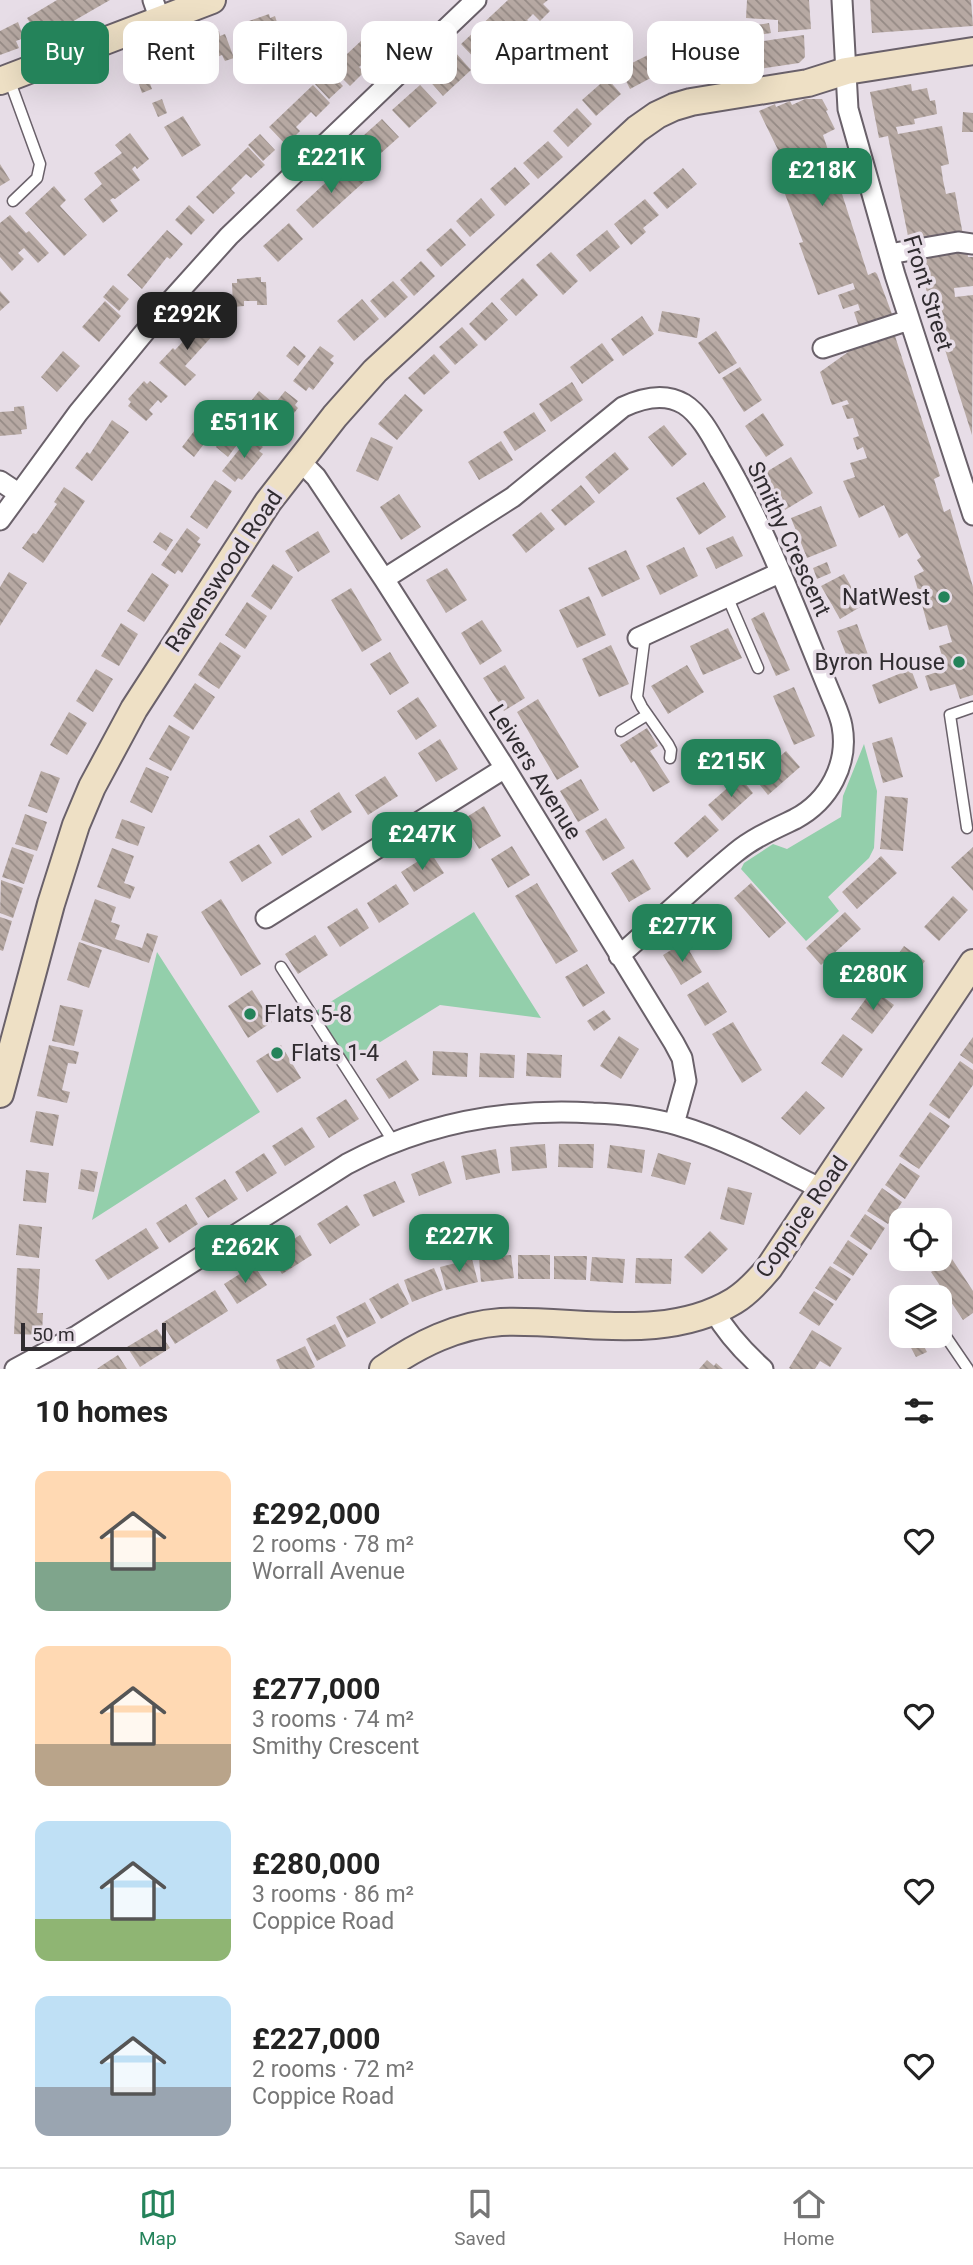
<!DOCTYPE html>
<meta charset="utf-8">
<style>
:root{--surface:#fff;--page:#f2f2f2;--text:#222;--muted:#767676;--line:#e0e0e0;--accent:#24835a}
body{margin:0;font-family:Roboto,sans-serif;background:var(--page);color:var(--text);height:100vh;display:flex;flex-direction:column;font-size:26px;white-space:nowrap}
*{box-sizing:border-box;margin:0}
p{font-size:23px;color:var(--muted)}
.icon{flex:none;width:38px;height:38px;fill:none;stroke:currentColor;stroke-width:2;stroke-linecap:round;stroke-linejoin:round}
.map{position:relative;height:1369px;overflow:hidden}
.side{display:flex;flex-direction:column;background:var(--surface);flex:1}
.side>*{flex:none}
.hud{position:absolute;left:21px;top:21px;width:931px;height:63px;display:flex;gap:14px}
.tools{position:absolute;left:889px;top:1208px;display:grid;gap:14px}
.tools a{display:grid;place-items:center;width:63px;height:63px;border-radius:14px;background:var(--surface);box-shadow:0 7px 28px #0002;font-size:35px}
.scale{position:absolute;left:21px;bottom:18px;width:145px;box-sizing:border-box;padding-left:7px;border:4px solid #302c30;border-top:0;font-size:19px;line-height:24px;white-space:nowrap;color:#302c30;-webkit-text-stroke:5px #e7dde7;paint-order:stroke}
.price{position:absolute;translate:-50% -60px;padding:0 16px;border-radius:14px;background:var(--accent);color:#fff;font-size:23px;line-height:46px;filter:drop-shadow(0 2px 4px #0008)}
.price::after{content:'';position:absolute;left:50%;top:42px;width:21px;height:16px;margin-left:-10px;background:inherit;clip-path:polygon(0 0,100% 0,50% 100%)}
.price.active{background:#222;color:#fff}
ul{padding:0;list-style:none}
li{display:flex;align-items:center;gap:21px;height:175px;padding:0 35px}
li span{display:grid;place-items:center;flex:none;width:196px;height:140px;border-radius:14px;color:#555}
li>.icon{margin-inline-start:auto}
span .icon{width:84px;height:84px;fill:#fffc;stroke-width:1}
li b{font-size:30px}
h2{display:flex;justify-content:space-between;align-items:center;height:84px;padding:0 35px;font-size:30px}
.pill{padding:0 24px;border-radius:14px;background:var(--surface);box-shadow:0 7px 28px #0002;font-size:24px;line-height:63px}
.pill.active{background:var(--accent);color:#fff}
.tab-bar{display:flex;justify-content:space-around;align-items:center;height:98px;border-top:2px solid var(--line);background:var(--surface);font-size:19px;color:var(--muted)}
.tab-bar a{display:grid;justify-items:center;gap:4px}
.tab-bar .active{color:var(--accent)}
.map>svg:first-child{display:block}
.green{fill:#93cfab}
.building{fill:url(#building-back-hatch)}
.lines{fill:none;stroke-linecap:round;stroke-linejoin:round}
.lane-casing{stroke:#6a616a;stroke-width:13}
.street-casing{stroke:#6a616a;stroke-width:23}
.secondary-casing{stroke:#6a616a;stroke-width:30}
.lane{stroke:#fff;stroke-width:10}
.street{stroke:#fff;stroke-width:19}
.secondary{stroke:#eee0c5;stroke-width:26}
.poi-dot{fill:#24835a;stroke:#e7dde7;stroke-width:2.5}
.labels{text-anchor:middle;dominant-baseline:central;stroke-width:7;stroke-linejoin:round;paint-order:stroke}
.street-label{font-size:23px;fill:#302c30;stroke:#e7dde7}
.poi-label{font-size:23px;fill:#302c30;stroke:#e7dde7;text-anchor:end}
</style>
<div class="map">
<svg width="973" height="1369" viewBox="0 0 973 1369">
<defs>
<pattern id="building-back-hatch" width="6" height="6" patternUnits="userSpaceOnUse" patternTransform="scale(1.75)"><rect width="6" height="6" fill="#b7a9a3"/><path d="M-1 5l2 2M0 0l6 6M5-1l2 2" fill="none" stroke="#958a85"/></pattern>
</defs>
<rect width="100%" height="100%" fill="#e7dde7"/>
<path class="green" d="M864,744l13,47 -3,57 -5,10 -41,39 11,14 -33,30 -65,-72 3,-6 29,-19 14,5 54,-32 2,-21z
M474,912l67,106 -101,-13 -92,57 -32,-51z
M157,952l103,160 -168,108z"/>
<path class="building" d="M57,0h53l-52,30 -1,-2 -9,4 -6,-11 -10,5 -5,-8z
M508,0h40l-5,4 7,7 -10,10 -7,-7 -6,6 7,6 -12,11 -6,-7 -7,6 7,7 -10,10 -6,-7 -6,5 7,7 -10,9 -7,-6 -4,3 -19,-20z
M747,0h62l2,29 -33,3v-12l-32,-2z
M870,0h101l2,26 -101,7z
M269,14l1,4 5,-2 8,25 -9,3 -2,-7 -14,5 3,7 -10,4 -9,-26 5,-1 -1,-4z
M18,22l6,16 -8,3 3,7 -19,7v-24z
M769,23l2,10 -23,4 -2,-10z
M377,26l17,18 -15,13 -4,-5 -16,15 5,5 -14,14 -18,-18z
M219,31l1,5 5,-2 9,24 -9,3 -3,-6 -13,5 3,7 -10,4 -10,-25 5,-2 -1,-4z
M804,35l1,22 -6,6 -60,9 -3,-27z
M701,47l4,23 -34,6 -4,-23z
M455,52l16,18 -28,26 -17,-19z
M159,53l2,4 4,-2 9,25 -9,3 -2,-7 -14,5 3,8 -10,4 -9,-26 5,-2 -2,-4z
M650,54l10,19 -30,16 -10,-20z
M327,69l16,17 -14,13 -16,-17z
M607,78l14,16 -25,22 -14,-16z
M911,84l1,7 15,-3 3,13 5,-1 2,14 -23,5 1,5 -19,3 2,7 44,-8 7,38 -8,2 2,14 3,14 9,-2 8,43 -53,11 -22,-110 -9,2 -9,-46z
M313,85l17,18 -14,14 -5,-5 -15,15 4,4 -14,14 -17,-18z
M420,85l17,18 -28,25 -17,-18z
M162,99l5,14 -9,4 -6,-14z
M805,99h17l6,11 -2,1 9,18 -12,6 3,9 42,131 7,-3 2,2 15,40 -33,13 -5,-15 6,-2 -2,-6 -15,5 -5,-14 17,-6 -2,-6 -35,12 -19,-52 4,-1 -21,-56 8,-3 -9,-27 -22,-45 16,-7 1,3 14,-6 2,4z
M577,108l15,16 -24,23 -15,-16z
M963,112l10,1v19h-11z
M183,116l18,29 -19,12 -18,-30z
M382,119l17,18 -28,25 -17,-18z
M130,133l19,26 -12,10 -2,-3 -3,3 8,11 -25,19 -2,-1 -3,2 8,11 -15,12 -19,-24 18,-15 -8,-11 28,-20 -7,-8z
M260,134l15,16 -12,11 -15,-16z
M548,141l15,16 -25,22 -15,-16z
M248,147l17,18 -14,13 -5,-4 -15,15 4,4 -22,21 -17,-17z
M349,161l17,19 -53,48 -17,-18z
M0,164l10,16 -10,6z
M515,167l15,17 -25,22 -15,-17z
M683,168l14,16 -30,25 -14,-16z
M54,186l12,14 -6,6 27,29 -23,21 -39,-43z
M481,198l14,17 -25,22 -14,-16z
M645,199l14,16 -16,13 3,4 -15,13 -17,-21z
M189,205l16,15 -14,15 -16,-15z
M10,215l16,18 3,-2 20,22 -11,10 -14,-15 -6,5 6,6 -12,12 -12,-14v-34z
M289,223l14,16 -25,23 -15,-16z
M451,228l15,17 -25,22 -15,-17z
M167,230l16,14 -13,15 -3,-2 -25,32 -15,-14z
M607,230l13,17 -30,25 -14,-17z
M967,249l1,8h5v29l-19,2 1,9 18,-2 -1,140 -37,-117 -7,-12 -3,-27 -4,1 -10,-19 2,-6z
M551,252l27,29 -15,14 -27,-30z
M421,261l14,15 -21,20 -14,-16z
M261,277v5h5l1,23h-10v-4h-13v5l-11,1 -1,-24h5v-4z
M523,278l15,17 -22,21 -16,-17z
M393,281l15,16 -23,21 -15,-17z
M113,285l16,14 -10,12 -16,-14z
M0,291l10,11 -10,9z
M362,299l17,20 -25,22 -17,-20z
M105,301l16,15 -22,26 -17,-15z
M492,302l16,18 -23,21 -16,-17z
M662,311l38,7 -3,20 -39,-7z
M642,316l12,18 -31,22 -12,-17z
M200,318l16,14 -31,34 11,9 -11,11 -26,-23 14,-15 2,2 15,-16 -2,-2z
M462,327l16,18 -23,20 -16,-18z
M716,331l21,32 -18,11 -21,-31z
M895,336l45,140 -6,3 10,33 6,-3 23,78v108l-13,4 -5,-15 -25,7 -5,-15 21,-7 -7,-23 13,-4 -5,-17 -18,5 -15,-54 10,-5 -7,-11 4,-3 -14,-24 -8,5 -15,-33 -25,13 -16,-37 12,-4 -5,-14 17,-5 -4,-11 -6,3 -4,-12 6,-2 -6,-18 -6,1 -5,-13 7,-2 -2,-4 -15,5 -12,-33 31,-22z
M602,343l12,17 -32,24 -12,-17z
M294,346l12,10 -8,10 -12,-10z
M320,346l14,10 -4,4 4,3 -21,27 -4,-3 -3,4 -13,-10z
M63,351l17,15 -23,26 -16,-15z
M434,354l16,18 -26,23 -16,-17z
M740,367l22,33 -18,12 -22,-34z
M144,381l3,3 3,-3 18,15 -7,7 -3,-3 -9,10 4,4 -7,7 -18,-15 3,-4 -3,-3z
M572,382l11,18 -32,22 -12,-18z
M259,391l12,10 -8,10 -12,-10z
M285,391l13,10 -3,4 3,3 -21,27 -3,-2 -3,4 -14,-11z
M405,394l18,16 -26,30 -19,-16z
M24,406l3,23 -6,1 1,4 -22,2v-24l14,-1v-4z
M534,412l12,19 -31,20 -12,-19z
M763,413l21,32 -18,12 -21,-31z
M112,420l17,12 -37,49 -17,-13 12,-16 3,2z
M664,425l23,29 -15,13 -24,-30z
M198,426l12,10 -16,21 -12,-10z
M250,436l13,11 -4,4 4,3 -21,26 -4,-2 -3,4 -13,-11z
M223,437l13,9 -8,11 -12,-10z
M371,437l22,10 -15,34 -22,-10z
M501,441l12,19 -34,20 -11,-18z
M615,452l14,17 -30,25 -14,-17z
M791,457l22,36 -28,17 -22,-36z
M215,480l17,11 -25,38 -17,-12z
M704,482l22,35 -27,18 -23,-37z
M581,485l14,17 -30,24 -14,-16z
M64,487l21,14 -42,62 -21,-15 11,-15 3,1 21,-30 -3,-2z
M399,494l22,33 -20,13 -21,-33z
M821,506l16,40 -30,12 -16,-40z
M541,512l14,17 -29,24 -14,-18z
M187,528l13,10 -3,4 4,2 -19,29 -4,-3 -3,4 -14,-9z
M318,531l12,21 -32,20 -13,-21z
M160,532l13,8 -7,11 -13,-9z
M733,536l10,20 -27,13 -10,-21z
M684,547l14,29 -38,19 -14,-29z
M626,550l14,29 -38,18 -14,-29z
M827,562l4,11 -14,6 -4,-11z
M273,564l20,13 -22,33 -20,-14z
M447,568l20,32 -21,13 -20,-33z
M9,572l18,11 -27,43v-39z
M152,573l17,12 -25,37 -17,-11z
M844,574l18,32 -22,13 -19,-33z
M351,588l31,52 -20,12 -31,-52z
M589,596l17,39 -29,13 -18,-38z
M247,602l20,14 -22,33 -20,-14z
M764,612l26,58 -14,6 -25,-57z
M482,620l20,31 -22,14 -19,-32z
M121,623l17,11 -19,32 -18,-10z
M857,624l14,39 -19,7 -15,-39z
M728,628l14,30 -39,17 -13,-29z
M220,642l21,14 -22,33 -21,-14z
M611,645l18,39 -30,13 -17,-38z
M390,652l19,31 -19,12 -20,-31z
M505,665l20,33 -21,13 -21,-33z
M687,665l17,27 -36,22 -17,-28z
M96,669l17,10 -20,33 -17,-11z
M911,669l7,19 -39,16 -7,-19z
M195,683l20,14 -22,33 -20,-14z
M794,687l21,49 -21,9 -21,-49z
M418,697l19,29 -21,14 -19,-29z
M538,699l41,68 -22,13 -40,-68z
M69,712l18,11 -20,32 -17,-10z
M169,725l21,12 -19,34 -22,-12z
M647,728l11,18 -8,5 20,31 -17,10 -19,-31 -3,2 -11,-18z
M892,737l11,40 -20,6 -11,-40z
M440,739l18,30 -22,13 -18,-29z
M786,751l14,16 -32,28 -13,-16z
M146,767l23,10 -17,36 -22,-11z
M41,771l19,7 -13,35 -19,-7z
M385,776l13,20 -30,19 -13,-20z
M740,777l13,16 -31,28 -14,-16z
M581,779l18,31 -21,12 -18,-31z
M339,792l13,20 -30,19 -12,-20z
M885,796l23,2 -5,53 -23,-2z
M484,806l17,30 -22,13 -17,-29z
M25,814l22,8 -10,29 -22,-7z
M705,815l14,15 -32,28 -13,-15z
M299,818l13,19 -30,19 -13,-20z
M606,818l19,30 -22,13 -18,-30z
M122,819l23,8 -7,19 -23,-8z
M259,844l13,19 -30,19 -13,-20z
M512,846l18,29 -22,13 -17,-29z
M12,847l22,8 -10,29 -22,-7z
M973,847v44l-22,-24z
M112,848l22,8 -10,27 11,4 -5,12 -33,-12z
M431,853l13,20 -30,19 -13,-20z
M881,856l16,17 -40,36 -15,-17z
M633,859l18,30 -22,13 -18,-29z
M1,880l22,8 -10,30 -13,-5z
M537,883l41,68 -22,13 -41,-68z
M751,883l35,40 -17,15 -35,-40z
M396,884l13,20 -30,19 -12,-20z
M953,896l15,14 -29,31 -15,-14z
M95,899l21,8 -5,15 9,3 -5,14 27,9 5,-15 11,3 -9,27 -68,-23z
M221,899l40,65 -20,12 -40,-64z
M357,908l12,20 -29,19 -13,-20z
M845,912l16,17 -40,36 -15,-17z
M0,917l12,4 -9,30 -3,-1z
M315,935l13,20 -30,19 -13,-20z
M79,942l23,8 -13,38 -22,-8z
M684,942l18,30 -21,13 -18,-30z
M904,946l21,15 -22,30 -20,-16z
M587,964l18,29 -22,14 -18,-30z
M708,982l19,30 -22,14 -18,-31z
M873,989l21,16 -22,29 -21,-15z
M252,990l20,32 -24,16 -20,-32z
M60,1005l23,5 -9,36 -22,-5z
M604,1010l7,9 -17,12 -7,-10z
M733,1022l29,48 -20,13 -30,-49z
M843,1034l20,15 -21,29 -21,-15z
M619,1036l20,13 -18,30 -21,-13z
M973,1037v27l-13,-9z
M49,1045l30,7 -3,12 -8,-1 -6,27 8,2 -3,11 -30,-7z
M281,1045l20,33 -24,15 -21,-32z
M433,1051l35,2 -1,24 -35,-2z
M480,1053l35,2 -1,23 -35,-1z
M527,1053l35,2 -1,23 -35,-2z
M406,1060l13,20 -30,19 -13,-20z
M960,1061l13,9v15l-24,34 -20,-14z
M806,1091l19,17 -25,27 -19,-17z
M346,1099l13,20 -30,19 -13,-20z
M36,1111l23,4 -6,31 -23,-4z
M930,1112l20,14 -31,43 -20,-13z
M302,1127l13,20 -30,19 -13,-20z
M545,1144l2,24 -35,3 -2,-24z
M559,1144h35l-1,24 -35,-1z
M610,1145l35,5 -3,23 -35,-5z
M496,1149l4,24 -34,7 -5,-24z
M264,1153l13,20 -30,19 -12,-20z
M658,1153l33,10 -6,22 -34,-9z
M444,1161l8,22 -33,13 -8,-22z
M900,1163l20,13 -15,23 -20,-14z
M81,1169l17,3 -4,20 -16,-3z
M26,1170l23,3 -3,30 -23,-2z
M225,1179l13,20 -30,19 -13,-20z
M395,1181l10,21 -32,15 -10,-22z
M728,1187l24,6 -8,32 -24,-6z
M882,1188l20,14 -14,22 -21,-13z
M186,1204l12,20 -29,19 -13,-20z
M347,1205l13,20 -30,19 -13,-20z
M865,1214l20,14 -14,22 -21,-14z
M19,1224l23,3 -3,31 -23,-3z
M146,1228l13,20 -51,32 -13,-20z
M710,1231l18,18 -26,25 -18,-17z
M300,1235l12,20 -30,19 -12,-20z
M848,1240l20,14 -15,22 -20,-13z
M511,1255l3,23 -33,4 -2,-24z
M518,1255h32v24h-32z
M554,1256h33l-1,24 -32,-1z
M592,1257l33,2 -2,24 -33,-2z
M636,1258l36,1 -1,25 -36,-1z
M472,1259l6,23 -32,8 -6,-23z
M952,1259l21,32v22l-10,7 -32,-48z
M254,1265l13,20 -30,19 -13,-20z
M830,1266l21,13 -15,22 -21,-13z
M17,1268l23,1 -3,44h6l-1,22 -28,-1z
M434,1268l9,22 -31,12 -8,-22z
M398,1283l11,21 -28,15 -12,-20z
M215,1290l13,21 -53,33 -13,-21z
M814,1291l20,13 -15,22 -20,-13z
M365,1302l11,21 -29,15 -11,-21z
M335,1324l11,22 -29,15 -11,-22z
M157,1329l13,19 -30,19 -13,-20z
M812,1330l30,18 -12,19 -10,-6 -5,8h-24l-2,-1z
M904,1335h14l9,17 -11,5z
M305,1346l10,21 -4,2h-31l-4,-9z
M118,1355l9,14h-30l4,-3z
M707,1360l7,6 2,-3 7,6h-24z"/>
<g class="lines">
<defs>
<path id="lane" d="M9,79l31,85 -3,14 -24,23
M727,596l31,72
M645,635l-8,62 5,10 26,37 3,6 -1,8
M621,731l26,-16
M967,828l-17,-113 23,-8
M281,967l112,174
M940,1328l28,41"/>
<path id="street" d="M153,0l7,20
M842,0l6,109 47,166 78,240
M889,254l69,-12 15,2
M823,348l86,-28
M300,461l16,16 68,102 121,189 169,275 8,15 4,23 -12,43
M0,481l18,12
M0,520l78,-107 88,-107 63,-70 247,-236
M384,579l129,-82 110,-90c19,-9 41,-15 61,-3 16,10 27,31 36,47 46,77 77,162 111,244 4,10 9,20 11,31 7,38 -13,75 -47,93 -21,10 -42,19 -60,34 -40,33 -77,69 -116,103
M638,638l141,-65
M266,918l239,-150
M714,1311c13,23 29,40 49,58
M15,1369l63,-34 269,-171c77,-41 160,-56 246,-51 28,1 57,4 84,12 51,15 99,41 146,65"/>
<path id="secondary" d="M0,81l212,-81
M0,1094l51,-190 25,-79 16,-38 42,-78 134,-207 67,-86 40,-45 262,-242 20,-14 17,-8 17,-5 117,-19 38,-12 127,-20
M383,1369c36,-25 74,-44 118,-47 77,-3 164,21 233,-21 13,-8 25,-21 35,-33l204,-305"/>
</defs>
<use href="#lane" class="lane-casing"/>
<use href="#street" class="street-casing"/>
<use href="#secondary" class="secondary-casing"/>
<use href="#lane" class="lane"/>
<use href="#street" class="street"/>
<use href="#secondary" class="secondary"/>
</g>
<g class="poi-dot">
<circle cx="944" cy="597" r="7"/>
<circle cx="959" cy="662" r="7"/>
<circle cx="250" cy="1014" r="7"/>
<circle cx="277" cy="1053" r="7"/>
</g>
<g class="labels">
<g class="street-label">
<text transform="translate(928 293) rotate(73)">Front Street</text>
<text transform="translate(789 539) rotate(65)">Smithy Crescent</text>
<text transform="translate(224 571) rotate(-56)">Ravenswood Road</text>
<text transform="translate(535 772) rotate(58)">Leivers Avenue</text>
<text transform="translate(802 1217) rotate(-55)">Coppice Road</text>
</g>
<g class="poi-label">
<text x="930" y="597">NatWest</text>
<text x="945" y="662">Byron House</text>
<text x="264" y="1014" text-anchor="start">Flats 5-8</text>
<text x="291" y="1053" text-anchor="start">Flats 1-4</text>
</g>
</g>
</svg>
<div class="tools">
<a><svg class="icon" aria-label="locate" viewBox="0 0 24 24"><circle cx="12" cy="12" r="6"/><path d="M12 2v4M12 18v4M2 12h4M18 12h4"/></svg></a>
<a><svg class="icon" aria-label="layers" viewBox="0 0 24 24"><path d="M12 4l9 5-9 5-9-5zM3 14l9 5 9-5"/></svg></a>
</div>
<div class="scale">50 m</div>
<b class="price" style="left:331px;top:195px">£221K</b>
<b class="price" style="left:822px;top:208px">£218K</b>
<b class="price active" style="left:187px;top:352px">£292K</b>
<b class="price" style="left:244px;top:460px">£511K</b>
<b class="price" style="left:731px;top:799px">£215K</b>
<b class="price" style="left:422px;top:872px">£247K</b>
<b class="price" style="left:682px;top:964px">£277K</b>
<b class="price" style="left:873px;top:1012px">£280K</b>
<b class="price" style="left:459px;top:1274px">£227K</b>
<b class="price" style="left:245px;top:1285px">£262K</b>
<div class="hud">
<a class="pill active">Buy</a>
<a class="pill">Rent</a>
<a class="pill">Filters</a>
<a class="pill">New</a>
<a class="pill">Apartment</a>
<a class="pill">House</a>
</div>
</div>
<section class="side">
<h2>10 homes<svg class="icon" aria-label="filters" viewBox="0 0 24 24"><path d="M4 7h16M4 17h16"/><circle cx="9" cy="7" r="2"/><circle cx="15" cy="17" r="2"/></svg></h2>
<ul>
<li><span style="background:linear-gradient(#ffd9b3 65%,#7fa58c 0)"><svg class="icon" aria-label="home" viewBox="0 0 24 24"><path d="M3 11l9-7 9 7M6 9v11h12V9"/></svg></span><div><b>£292,000</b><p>2 rooms · 78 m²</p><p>Worrall Avenue</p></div><svg class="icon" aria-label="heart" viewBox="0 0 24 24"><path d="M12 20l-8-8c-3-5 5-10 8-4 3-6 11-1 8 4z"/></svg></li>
<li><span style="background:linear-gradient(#ffd9b3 70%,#b9a48a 0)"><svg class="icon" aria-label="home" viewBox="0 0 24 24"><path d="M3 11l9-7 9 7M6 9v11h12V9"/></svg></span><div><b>£277,000</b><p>3 rooms · 74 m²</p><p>Smithy Crescent</p></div><svg class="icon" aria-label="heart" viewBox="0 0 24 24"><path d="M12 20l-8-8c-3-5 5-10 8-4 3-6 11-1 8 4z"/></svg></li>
<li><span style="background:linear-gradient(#bfe0f5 70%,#8fb573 0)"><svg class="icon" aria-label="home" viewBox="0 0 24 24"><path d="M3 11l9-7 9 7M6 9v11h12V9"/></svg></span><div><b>£280,000</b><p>3 rooms · 86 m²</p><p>Coppice Road</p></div><svg class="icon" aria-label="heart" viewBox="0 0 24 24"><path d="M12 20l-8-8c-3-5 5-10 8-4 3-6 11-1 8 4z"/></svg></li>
<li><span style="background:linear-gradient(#bfe0f5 65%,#9aa5b1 0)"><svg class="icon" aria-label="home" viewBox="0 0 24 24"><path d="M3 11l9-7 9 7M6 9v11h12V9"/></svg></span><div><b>£227,000</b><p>2 rooms · 72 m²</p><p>Coppice Road</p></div><svg class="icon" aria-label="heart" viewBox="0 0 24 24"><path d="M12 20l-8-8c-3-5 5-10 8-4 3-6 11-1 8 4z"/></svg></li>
</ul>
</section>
<nav class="tab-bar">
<a class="active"><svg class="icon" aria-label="map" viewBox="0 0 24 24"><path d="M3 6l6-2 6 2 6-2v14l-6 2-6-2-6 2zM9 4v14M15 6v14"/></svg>Map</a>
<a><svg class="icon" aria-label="saved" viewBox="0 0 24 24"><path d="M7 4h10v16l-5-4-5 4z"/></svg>Saved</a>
<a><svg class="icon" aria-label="home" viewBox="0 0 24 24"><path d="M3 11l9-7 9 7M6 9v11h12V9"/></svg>Home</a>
</nav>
